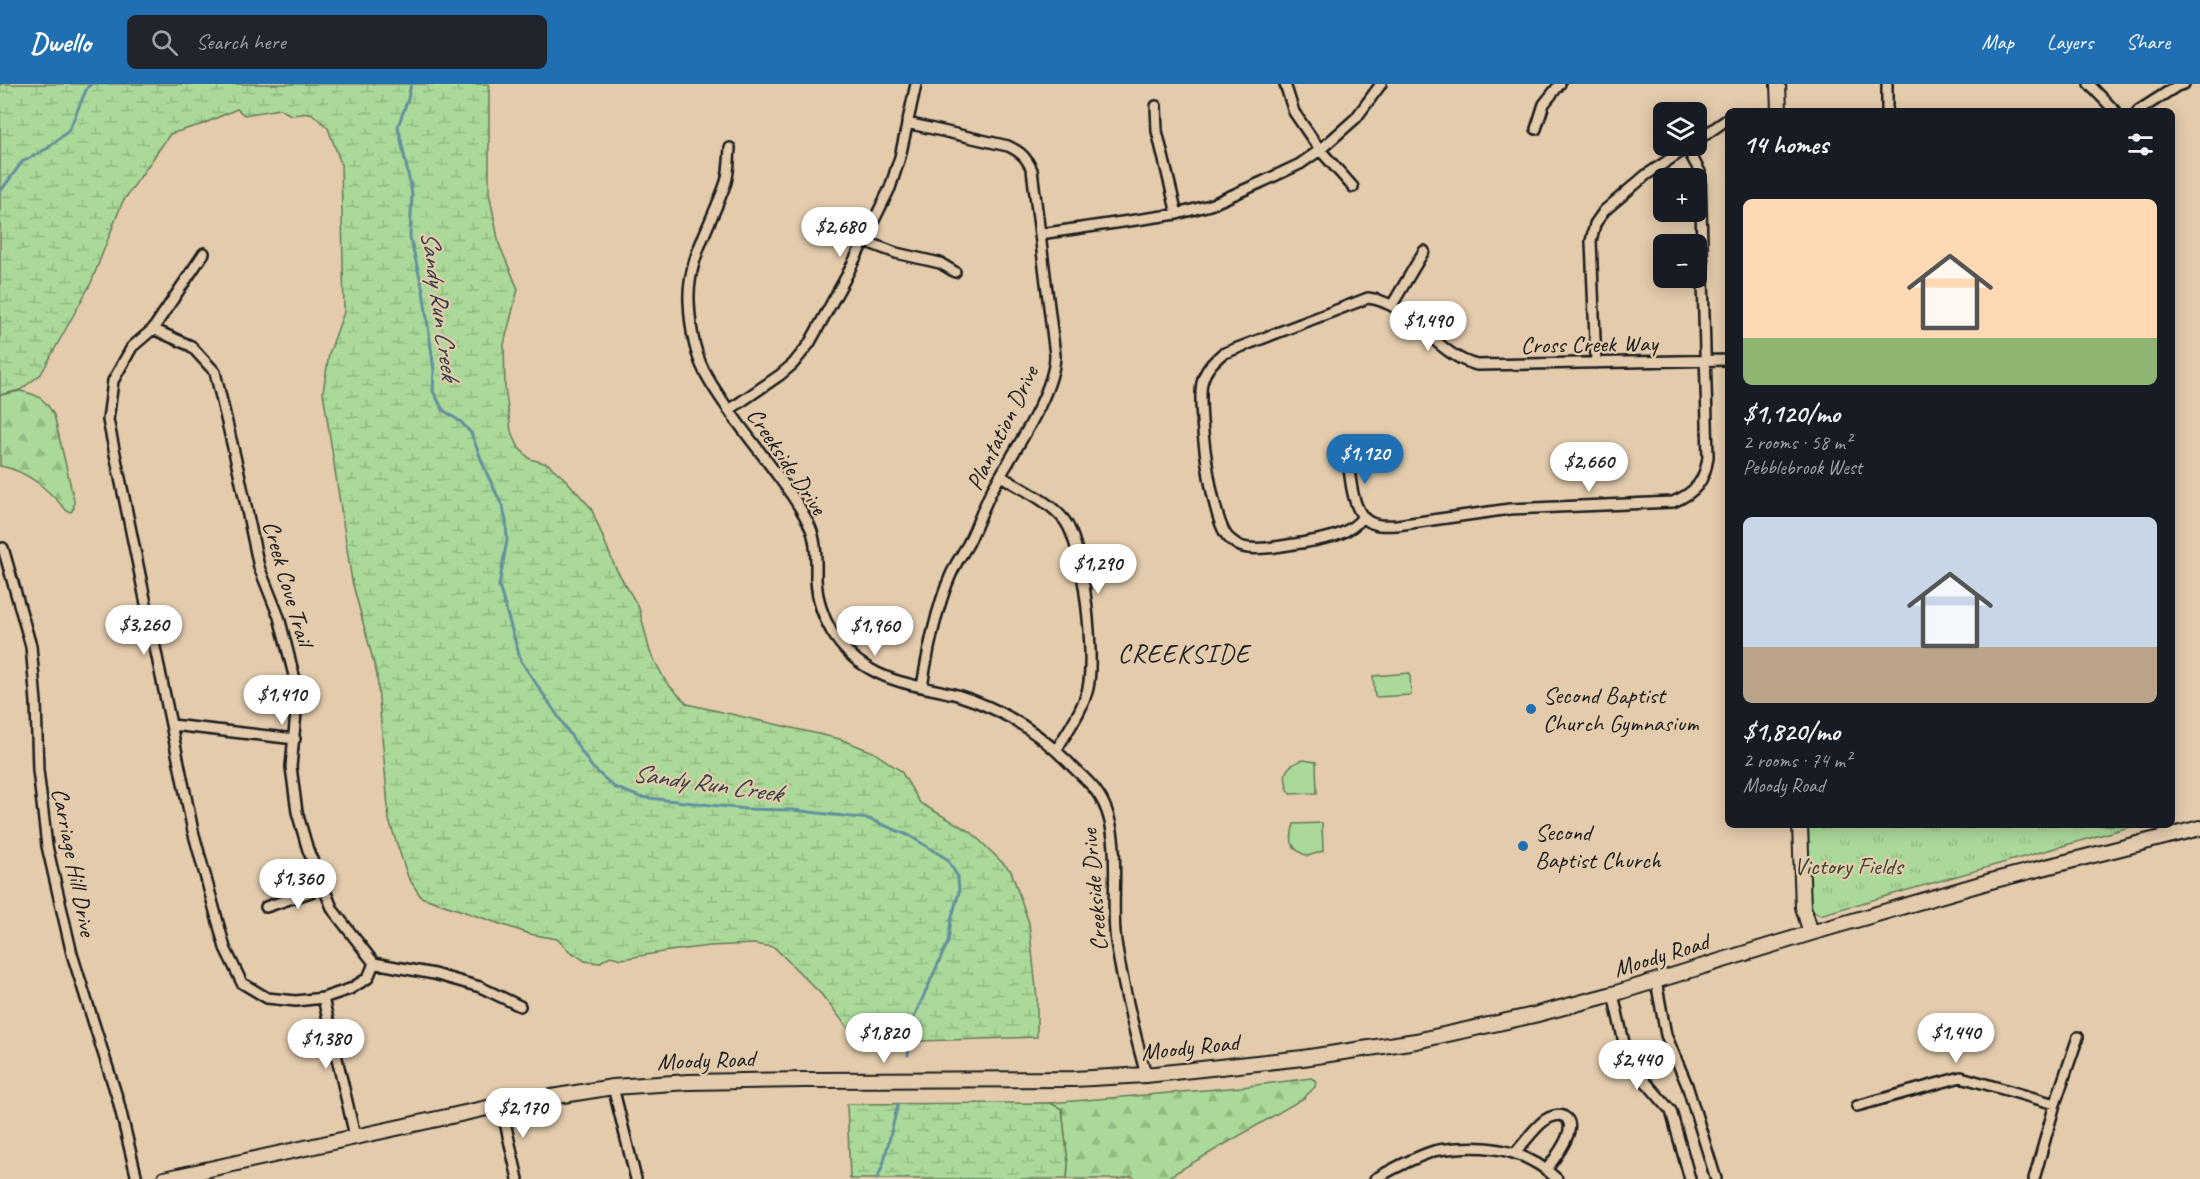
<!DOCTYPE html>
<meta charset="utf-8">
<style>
:root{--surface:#171b24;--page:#20242c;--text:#f1f3f6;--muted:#9ea1a6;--accent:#1f6fb2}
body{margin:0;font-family:Caveat,sans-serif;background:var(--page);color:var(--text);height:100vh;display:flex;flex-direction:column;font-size:22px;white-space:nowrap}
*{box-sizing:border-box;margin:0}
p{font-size:20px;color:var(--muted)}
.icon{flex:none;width:33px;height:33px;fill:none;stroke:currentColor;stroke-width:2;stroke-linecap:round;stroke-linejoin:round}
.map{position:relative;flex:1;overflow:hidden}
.panel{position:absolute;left:1725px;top:24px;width:450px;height:720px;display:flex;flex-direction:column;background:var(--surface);border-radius:9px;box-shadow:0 3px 15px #0003}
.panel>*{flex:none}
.fabs{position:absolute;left:1653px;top:18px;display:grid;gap:12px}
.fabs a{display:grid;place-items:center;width:54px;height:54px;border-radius:9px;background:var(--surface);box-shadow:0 3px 15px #0003;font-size:30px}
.price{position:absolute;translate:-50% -51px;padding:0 14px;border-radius:21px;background:#fff;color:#222;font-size:20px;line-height:39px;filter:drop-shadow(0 2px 3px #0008)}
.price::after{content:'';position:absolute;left:50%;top:36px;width:18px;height:14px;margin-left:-9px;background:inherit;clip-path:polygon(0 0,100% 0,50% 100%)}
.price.active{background:var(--accent);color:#fff}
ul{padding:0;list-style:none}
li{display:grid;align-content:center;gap:12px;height:318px;padding:0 18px}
li span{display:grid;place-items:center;height:186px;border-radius:9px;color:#555}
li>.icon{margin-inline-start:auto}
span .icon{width:108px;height:108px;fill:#fffc;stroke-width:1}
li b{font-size:26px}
h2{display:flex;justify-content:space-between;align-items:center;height:72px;padding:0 18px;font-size:26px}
header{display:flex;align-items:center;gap:36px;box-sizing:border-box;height:84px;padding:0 30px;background:var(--accent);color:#fff}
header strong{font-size:28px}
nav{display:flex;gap:33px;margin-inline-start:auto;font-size:21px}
.search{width:420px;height:54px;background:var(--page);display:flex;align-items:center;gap:15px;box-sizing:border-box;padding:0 21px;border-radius:9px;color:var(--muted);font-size:22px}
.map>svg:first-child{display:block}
.grass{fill:#aad999;stroke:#637a5a;stroke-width:1.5}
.forest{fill:url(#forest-firs);stroke:#637a5a;stroke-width:1.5}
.wetland{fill:url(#wetland-marsh);stroke:#637a5a;stroke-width:1.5}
.park{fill:url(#park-tufts);stroke:#637a5a;stroke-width:1.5}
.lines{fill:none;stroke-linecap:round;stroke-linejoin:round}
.stream{stroke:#63909d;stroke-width:3}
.street-casing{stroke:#1c1c1c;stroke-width:14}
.secondary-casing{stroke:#1c1c1c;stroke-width:18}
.street{stroke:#e3cbac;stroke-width:9}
.secondary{stroke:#e3cbac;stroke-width:14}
.poi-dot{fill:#1f6fb2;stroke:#e3cbac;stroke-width:2}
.labels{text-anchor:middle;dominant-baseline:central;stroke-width:4.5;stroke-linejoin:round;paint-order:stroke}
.street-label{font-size:24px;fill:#1c1c1c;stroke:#e3cbac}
.poi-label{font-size:24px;fill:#1c1c1c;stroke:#e3cbac;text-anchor:start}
.park-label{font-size:24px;fill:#384235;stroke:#e3cbac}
.water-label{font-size:26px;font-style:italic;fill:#344347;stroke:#e3cbac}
.neighbourhood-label{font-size:26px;letter-spacing:1.5px;fill:#1c1c1c;stroke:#e3cbac}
</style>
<header>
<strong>Dwello</strong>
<div class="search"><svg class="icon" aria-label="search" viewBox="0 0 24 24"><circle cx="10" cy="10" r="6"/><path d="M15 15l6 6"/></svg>Search here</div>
<nav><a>Map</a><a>Layers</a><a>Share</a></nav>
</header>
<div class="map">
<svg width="2200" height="1095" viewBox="0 0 2200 1095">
<defs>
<pattern id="forest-firs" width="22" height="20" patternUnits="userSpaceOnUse" patternTransform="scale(1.5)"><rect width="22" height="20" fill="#aad999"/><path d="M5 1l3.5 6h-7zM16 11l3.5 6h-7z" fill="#92ba83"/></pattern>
<pattern id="wetland-marsh" width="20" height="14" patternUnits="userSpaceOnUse" patternTransform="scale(1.5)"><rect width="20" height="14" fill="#aad999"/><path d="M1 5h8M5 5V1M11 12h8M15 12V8" fill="none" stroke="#92ba83"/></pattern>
<pattern id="park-tufts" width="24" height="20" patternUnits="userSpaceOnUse" patternTransform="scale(1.5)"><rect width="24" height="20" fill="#aad999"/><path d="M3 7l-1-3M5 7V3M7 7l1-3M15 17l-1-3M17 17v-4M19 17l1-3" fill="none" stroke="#92ba83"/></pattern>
</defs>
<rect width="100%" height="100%" fill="#e3cbac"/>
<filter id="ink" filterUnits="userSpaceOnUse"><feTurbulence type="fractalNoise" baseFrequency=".0167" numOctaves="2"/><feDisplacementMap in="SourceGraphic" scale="12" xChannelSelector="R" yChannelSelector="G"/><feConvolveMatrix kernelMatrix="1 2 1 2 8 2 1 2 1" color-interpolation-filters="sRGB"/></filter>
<g filter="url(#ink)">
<path class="grass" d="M1410,589l1,22 -36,2 -2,-21z
M1303,676l13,2 1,31 -27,1c-8,-18 -7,-28 13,-34z
M1322,739l1,28 -15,5c-18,-6 -19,-16 -14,-32z"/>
<path class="forest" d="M20,307c19,4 24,7 34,24l20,85v8l-3,4 -4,-1c-19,-21 -38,-40 -67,-45v-71z
M1311,994l5,3 -1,6 -11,11 -139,81h-29l-4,-3 -12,3h-53l1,-15 -6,-55 -12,-6 191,-16z"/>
<path class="wetland" d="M0,0h489v108l10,52 19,45 -14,55 1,43 6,44 8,17 11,11 18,5 18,16 25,28 24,59 24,41 11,44 16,30 21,22 153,35 33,13 28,19 19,32 51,29 40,39 18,52 8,75v39l-177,6 -39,-49 -47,-47 -20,-3 -45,2 -40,5 -47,8 -12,-3 -11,7 -14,-2 -17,-11 -11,-11 -27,-5 -109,-37 -13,-20 -19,-57 -12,-145 -25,-94 -29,-189 6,-38 15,-42 -3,-148 -13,-36 -17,-15 -20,2 -11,-6 -36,6 -7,-6 -34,15 -33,10 -48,69 -31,80 -50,91 -21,16 -20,5z
M1050,1019l12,6 6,55 -1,15h-217l-3,-75z"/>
<path class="park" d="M1806,741h330l-316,90 -7,-4 -5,-9z"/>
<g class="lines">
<path class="stream" d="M98,0h9
M411,0l-3,15 -10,27 14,67 -2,44 13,53 11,80 -1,21 10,19 18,12 10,11 16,41 16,33 3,14 1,19 -8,46 22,75 71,106 22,20 26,10 106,12 47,1 76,9 41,17 37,23 11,18 1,15 -8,28 -3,22 -33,73 -7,40
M0,108l22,-30 26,-14 21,-18 18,-42 5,-4
M877,1095l6,-14 15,-61"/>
<defs>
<path id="street" d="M1285,0l9,28 26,38 33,37
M1887,0v27
M2089,0l26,27
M1156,22l1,25 20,83
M2138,27l39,-25 7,-2
M907,39l101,23c13,6 18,11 24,24l23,185c0,39 -46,103 -65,139 -8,17 -14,34 -22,50 -4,7 -8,13 -12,20 -18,34 -28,85 -34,123
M1536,45l8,-25 16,-20
M1696,57l32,-22
M730,64c-1,11 -1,24 -4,34 -13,39 -39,77 -37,119 1,25 6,56 19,77 20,35 47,66 70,98 12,16 25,34 33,53 6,16 5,34 5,51 2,37 22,71 54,89 27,16 58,18 87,26 43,13 80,36 111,67 9,10 20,18 28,29 30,39 13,105 20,151 7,45 18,89 30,133
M1040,150l137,-20 33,-9 52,-23 38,-18 20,-14 36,-32 25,-34
M864,157l32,12 44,10 15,9
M204,169l-51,76 -21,18 -19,34 -5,39 85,411 32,117 17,35 25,15 29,3 27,-3 27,-9 18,-11 6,-15
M1392,221l32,-54
M153,245l38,17 24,26 24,101 20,94 20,50 19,74 -7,76 6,45 11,38 25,60 41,53 60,11 46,13 40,19
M1596,279l-5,-122 4,-17 9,-13 42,-36 44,-29
M729,326l51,-35 13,-11 16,-20 36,-65 45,-91 10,-31 16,-73
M1348,375c2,17 4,52 20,62 9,6 19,4 29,4l113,-16 163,-7c22,-9 32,-21 35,-45l-8,-285 -13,-24
M1001,392c20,13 49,25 64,45 19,26 30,135 23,167 -5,22 -20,42 -31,61
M1363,433c-15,19 -39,22 -62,26 -16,2 -48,10 -63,2 -3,-2 -9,-6 -11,-9 -16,-20 -30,-128 -25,-153 3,-13 10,-20 20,-29l146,-56c44,5 66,57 109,67l251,-5
M3,464l28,98 5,56 2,68 9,76 25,108 46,146 19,79
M172,641l123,14
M266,823l56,-19
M1656,897l10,54 21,50 29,94
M1613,910l12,53 13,26 33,38 19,68
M323,914l32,138
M613,1003l23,92
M501,1021l17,74
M1857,1022l104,-29 94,27
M1516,1068c9,-10 18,-24 29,-32 4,-3 13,-6 18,-4 19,9 -9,43 -16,53
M1375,1095c19,-11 38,-21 59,-28 8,-2 16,-2 23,-3 38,-3 72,4 100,31
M2034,1095l21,-75 23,-67"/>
<path id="secondary" d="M1778,0l1,27
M1800,741l3,82 8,26
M164,1095l337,-74 112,-18 76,-5 117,-2 268,-1 72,-4 157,-17 113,-17 118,-26 79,-21 198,-61 180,-52 209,-53"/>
</defs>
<use href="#street" class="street-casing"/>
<use href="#secondary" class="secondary-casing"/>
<use href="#street" class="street"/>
<use href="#secondary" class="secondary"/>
</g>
</g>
<g class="poi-dot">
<circle cx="1531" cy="625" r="6"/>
<circle cx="1523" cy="762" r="6"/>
</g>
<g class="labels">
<g class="street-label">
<text transform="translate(1589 260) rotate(-1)">Cross Creek Way</text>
<text transform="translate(1002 344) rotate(-64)">Plantation Drive</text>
<text transform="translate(787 377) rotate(56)">Creekside Drive</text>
<text transform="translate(288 499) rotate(74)">Creek Cove Trail</text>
<text transform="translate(74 778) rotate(79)">Carriage Hill Drive</text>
<text transform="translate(1094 806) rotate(-95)">Creekside Drive</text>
<text transform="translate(1661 871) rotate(-17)">Moody Road</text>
<text transform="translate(1190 963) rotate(-6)">Moody Road</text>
<text transform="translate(706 976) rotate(-2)">Moody Road</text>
</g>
<g class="poi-label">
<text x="1543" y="611">Second Baptist<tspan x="1543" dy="28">Church Gymnasium</tspan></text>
<text x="1535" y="748">Second<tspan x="1535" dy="28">Baptist Church</tspan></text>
</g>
<g class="park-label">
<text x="1848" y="782">Victory Fields</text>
</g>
<g class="water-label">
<text transform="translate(440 221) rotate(82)">Sandy Run Creek</text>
<text transform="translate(707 699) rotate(8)">Sandy Run Creek</text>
</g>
<g class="neighbourhood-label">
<text x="1184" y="569">CREEKSIDE</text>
</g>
</g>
</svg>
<div class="fabs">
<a><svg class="icon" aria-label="layers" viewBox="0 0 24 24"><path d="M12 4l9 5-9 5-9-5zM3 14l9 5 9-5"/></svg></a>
<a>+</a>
<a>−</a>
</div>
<b class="price" style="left:840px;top:174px">$2,680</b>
<b class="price" style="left:1428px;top:268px">$1,490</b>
<b class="price active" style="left:1365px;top:401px">$1,120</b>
<b class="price" style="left:1589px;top:409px">$2,660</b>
<b class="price" style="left:1098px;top:511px">$1,290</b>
<b class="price" style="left:144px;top:572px">$3,260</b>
<b class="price" style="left:875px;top:573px">$1,960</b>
<b class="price" style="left:282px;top:642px">$1,410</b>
<b class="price" style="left:298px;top:826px">$1,360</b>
<b class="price" style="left:884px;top:980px">$1,820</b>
<b class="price" style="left:1956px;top:980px">$1,440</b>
<b class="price" style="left:326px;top:986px">$1,380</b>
<b class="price" style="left:1637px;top:1007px">$2,440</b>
<b class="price" style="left:523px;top:1055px">$2,170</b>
<section class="panel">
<h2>14 homes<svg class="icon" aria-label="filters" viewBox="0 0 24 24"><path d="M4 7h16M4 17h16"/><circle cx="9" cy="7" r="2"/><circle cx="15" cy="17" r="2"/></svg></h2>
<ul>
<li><span style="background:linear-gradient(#ffd9b3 75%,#8fb573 0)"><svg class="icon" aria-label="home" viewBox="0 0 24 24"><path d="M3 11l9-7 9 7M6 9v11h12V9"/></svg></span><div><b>$1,120/mo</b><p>2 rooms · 58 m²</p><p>Pebblebrook West</p></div></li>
<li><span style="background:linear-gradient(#c9d6e8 70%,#b9a48a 0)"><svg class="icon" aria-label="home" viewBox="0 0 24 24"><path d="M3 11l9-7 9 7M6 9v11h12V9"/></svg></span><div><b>$1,820/mo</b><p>2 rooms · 74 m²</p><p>Moody Road</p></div></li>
</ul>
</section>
</div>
